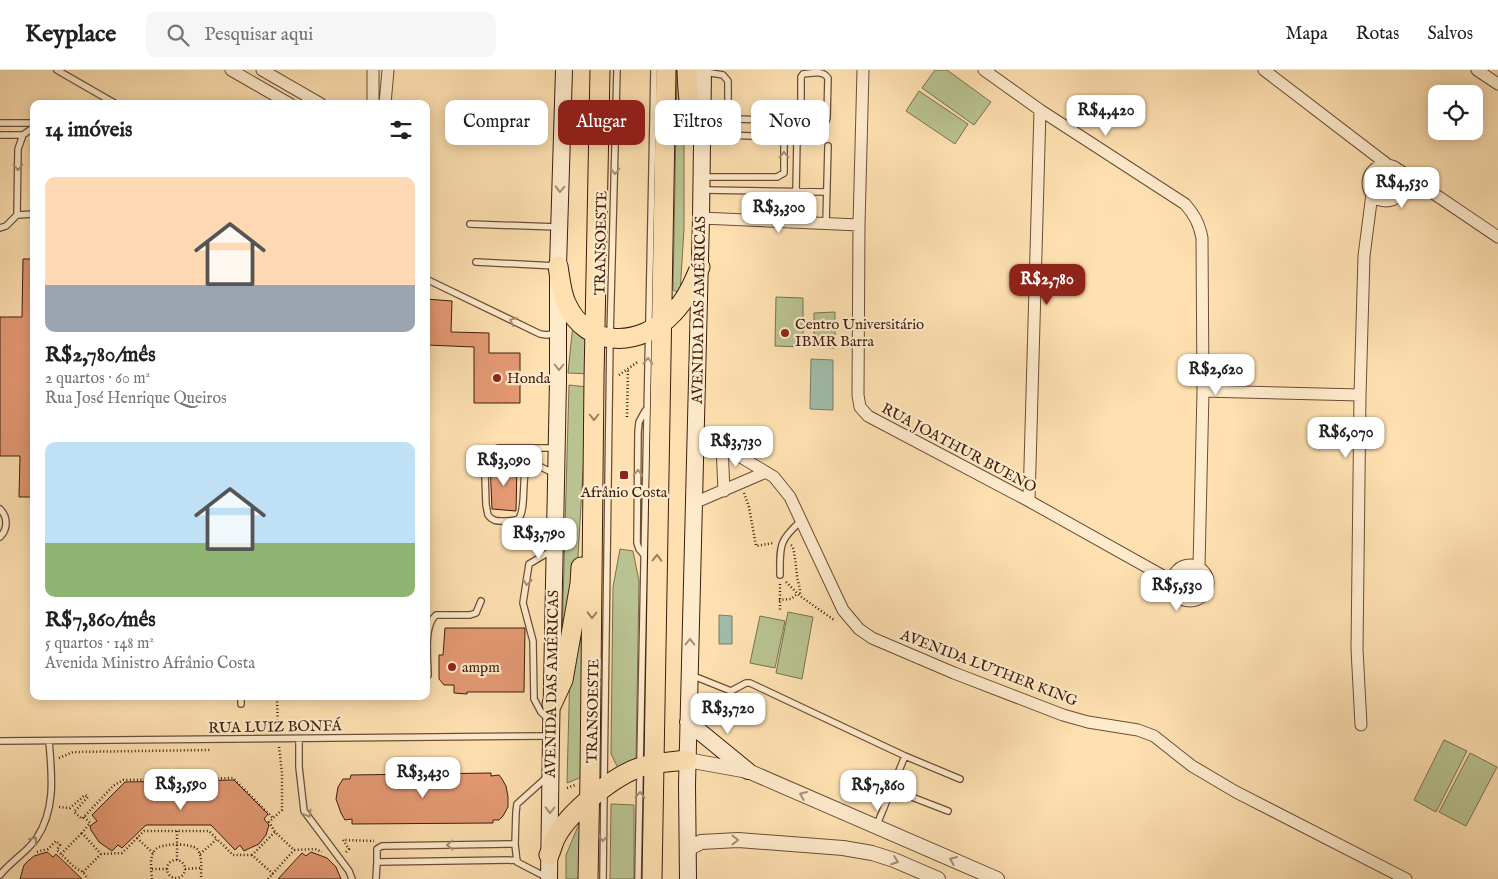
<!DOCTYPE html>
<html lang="pt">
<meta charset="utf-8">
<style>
:root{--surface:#fff;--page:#f6f6f6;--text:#202124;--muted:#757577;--line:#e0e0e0;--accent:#8f2418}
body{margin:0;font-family:"IM FELL English",serif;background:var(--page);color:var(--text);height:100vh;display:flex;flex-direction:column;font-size:19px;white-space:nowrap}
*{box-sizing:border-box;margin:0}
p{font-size:16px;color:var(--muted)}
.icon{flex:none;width:28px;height:28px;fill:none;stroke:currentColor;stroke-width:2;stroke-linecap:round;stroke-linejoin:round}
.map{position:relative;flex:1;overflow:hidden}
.panel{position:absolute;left:30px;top:30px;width:400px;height:600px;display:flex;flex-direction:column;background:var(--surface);border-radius:10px;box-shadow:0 2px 12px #0003}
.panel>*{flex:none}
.guide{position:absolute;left:445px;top:30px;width:475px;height:45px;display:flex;gap:10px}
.tools{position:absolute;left:1428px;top:15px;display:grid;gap:10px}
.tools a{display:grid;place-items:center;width:55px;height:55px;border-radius:10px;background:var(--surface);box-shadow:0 2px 12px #0003;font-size:25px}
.price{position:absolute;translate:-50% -42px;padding:0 11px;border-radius:10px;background:#fff;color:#222;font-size:16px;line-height:32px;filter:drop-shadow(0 1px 2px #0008)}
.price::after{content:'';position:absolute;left:50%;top:30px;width:15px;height:11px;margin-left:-8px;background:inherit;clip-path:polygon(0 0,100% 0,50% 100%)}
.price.on{background:var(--accent);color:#fff}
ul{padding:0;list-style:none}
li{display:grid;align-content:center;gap:10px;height:265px;padding:0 15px}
li span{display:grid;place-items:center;height:155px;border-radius:10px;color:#555}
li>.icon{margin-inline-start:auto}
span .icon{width:90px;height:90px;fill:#fffc;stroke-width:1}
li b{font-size:21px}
h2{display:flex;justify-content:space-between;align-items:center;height:60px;padding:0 15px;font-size:21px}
.chip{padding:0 18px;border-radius:10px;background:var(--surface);box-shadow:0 2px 12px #0003;font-size:18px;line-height:45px}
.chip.on{background:var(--accent);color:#fff}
header{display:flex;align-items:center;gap:30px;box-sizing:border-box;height:70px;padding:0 25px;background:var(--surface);border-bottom:1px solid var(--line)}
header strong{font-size:24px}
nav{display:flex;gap:28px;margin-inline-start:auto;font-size:18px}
.search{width:350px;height:45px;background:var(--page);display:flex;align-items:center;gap:12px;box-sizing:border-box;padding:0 18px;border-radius:10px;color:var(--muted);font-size:19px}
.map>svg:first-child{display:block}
.green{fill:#b9c391;stroke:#7a7050}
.water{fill:#a0bda9;stroke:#787d6b}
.building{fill:#e59a74;stroke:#3c1c0e}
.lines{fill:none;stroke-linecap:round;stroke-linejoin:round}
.service-casing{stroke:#6c4d37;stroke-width:8}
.minor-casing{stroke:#6c4d37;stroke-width:13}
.tertiary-casing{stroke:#6c4d37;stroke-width:16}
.secondary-casing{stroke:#3c1c0e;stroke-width:18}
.trunk-casing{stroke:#3c1c0e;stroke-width:21}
.path{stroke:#3c1c0e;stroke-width:2.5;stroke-dasharray:1 2.5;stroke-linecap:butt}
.service{stroke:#feebcc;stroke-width:5.5}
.minor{stroke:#feebcc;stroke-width:11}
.tertiary{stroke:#feebcc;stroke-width:14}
.secondary{stroke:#feebcc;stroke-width:16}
.trunk{stroke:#fee0b1;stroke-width:19}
.oneway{stroke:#a78e76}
.oneway2{stroke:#9d7e60}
.poi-dot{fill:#8f2418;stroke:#feebcc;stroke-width:2}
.labels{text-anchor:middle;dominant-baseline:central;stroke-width:4.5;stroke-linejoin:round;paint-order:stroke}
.street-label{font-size:15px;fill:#3c1c0e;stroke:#feebcc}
.poi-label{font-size:15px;fill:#3c1c0e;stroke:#feebcc;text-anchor:start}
</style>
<header>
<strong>Keyplace</strong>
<div class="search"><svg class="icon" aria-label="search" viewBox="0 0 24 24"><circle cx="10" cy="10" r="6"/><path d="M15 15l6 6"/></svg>Pesquisar aqui</div>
<nav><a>Mapa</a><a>Rotas</a><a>Salvos</a></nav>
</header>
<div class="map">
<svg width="1498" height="809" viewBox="0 0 1498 809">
<rect width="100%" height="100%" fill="#fee0b1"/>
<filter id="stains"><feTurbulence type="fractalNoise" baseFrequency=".004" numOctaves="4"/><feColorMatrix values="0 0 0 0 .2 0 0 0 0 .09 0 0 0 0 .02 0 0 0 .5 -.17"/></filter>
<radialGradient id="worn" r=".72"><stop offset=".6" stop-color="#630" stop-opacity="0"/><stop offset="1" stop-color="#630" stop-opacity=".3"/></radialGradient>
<path class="green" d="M677,0h7v159l-4,64 -7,-3z
M935,0h12l44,32 -17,23 -52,-37z
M919,21l49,33 -13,20 -49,-33z
M776,227l27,1v49l-28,-1z
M835,242v36l-21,-1v-34z
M573,254l17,12v38l-22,-1z
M569,315l19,2 -12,203 -14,48z
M620,479l13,2 6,30 -3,178 -17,11 -8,-16 2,-167z
M788,542l25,5 -11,62 -26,-6z
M585,546l-3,161 -15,6 3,-116z
M760,546l25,5 -10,47 -25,-5z
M1444,670l23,11 -31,61 -22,-12z
M1470,683l27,14 -31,59 -27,-14z
M611,734l23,1v74h-24z
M581,749v60h-15v-24z"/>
<path class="water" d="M811,289l22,1v50l-23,-1z
M719,545l13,1v28h-13z"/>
<path class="building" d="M23,189h11v238h-15l1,-41h-20v-139h22z
M426,229l26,2 -1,31 38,1v20h31v50h-46v-56l-47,-2z
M490,394l27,1 -1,46 -24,-2z
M445,558h80l-1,64h-57v2l-13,-1v-8h-10l-5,-6v-24h4z
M491,703v3l8,-1 3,4 4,7 2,11v10l-5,9 -4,4h-6v3l-141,1v-5l-7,1 -4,-7 -5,-14 2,-12 5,-8h7l1,-4z
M234,710l34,34 -4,5 5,6 -3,10 -7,9 -11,5 -4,2 -4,-6 -5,5 -24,-25h-65l-24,23 -4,-3 -6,6 -13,-9 -8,-12 -1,-4 7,-5 -5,-6 33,-33z
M47,782l6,5 3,-3 26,25h-62l4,-14 4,-4 6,-5z
M311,782l16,6 9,9 5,12h-63l24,-26 4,3z"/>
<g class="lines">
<defs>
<path id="service" d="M57,0l59,34
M705,2l18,3 5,6v34
M705,42l16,1 17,6 85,3 3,-1 1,-3 1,-40c-5,-8 -16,-5 -25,-4l-2,3v44
M0,53h34
M702,64l73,3 6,2 3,5v29l-7,4h-73
M0,65h23
M704,120l123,2
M796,121l1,-52
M17,145l1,-66 5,-14 11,-8
M826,153l2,-77
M470,154l87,3
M0,158l6,-2 11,-11 17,-1
M476,192l80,4
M426,209l114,55 7,1 10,-2
M555,404l-18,-9 -11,3c-4,11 0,45 -8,51 -4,2 -8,2 -12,2 -8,0 -13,1 -18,-6l-2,-10 -1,-29v-17l3,-5 10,-6h58
M0,439c8,8 8,20 0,28
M644,485l-5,-6 -2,-6 1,-111 1,-10 6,-11
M780,505c0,-28 -2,-34 21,-54
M428,605c0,-16 -5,-49 8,-60h34l6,-2 5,-12
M691,605l40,16 15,-8h4l155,73 55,23
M241,634v-8
M547,648l-6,-6 -7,-13 -1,-58 -10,-38 6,-39 22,-13
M299,669v28l5,44 45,60 3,8
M0,671l548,-5
M640,693l14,-693
M604,713l6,-445 7,-268
M891,719l57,22
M876,757l29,-71
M515,774l-133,2 -5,3v13l140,-2
M0,805c10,-13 26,-22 36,-36 20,-29 16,-64 13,-98
M546,807l-29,-15 -2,-18 1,-32 1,-8 30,-27
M376,809l1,-17
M603,809l1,-87
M638,809l2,-107"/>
<path id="minor" d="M231,0l59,34
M262,0l59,34
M863,0l-4,155 -1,170 2,12 8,9 161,85 143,80
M984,0l56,40 145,94c9,10 14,19 17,34l1,153 -4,176
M1264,0l124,95
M1477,0l21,14
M373,34v-34
M385,34l3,-34
M1368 113a18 18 0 1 1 36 0a18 18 0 1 1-36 0Z
M1399,100l99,67
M701,148l158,7
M1203,321l157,4
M696,360l78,47 16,20 53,113 16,19 13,9 82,35 109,42 25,7 50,8 16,6 38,30 44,26 170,87
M722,376l2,45
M1029,431l11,-391
M694,433l72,-31
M1172 513a18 18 0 1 1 36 0a18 18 0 1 1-36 0Z
M1361,655l-4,-76 3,-254 4,-139 8,-62"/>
<path id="tertiary" d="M687,690l61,11 249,108
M688,779l13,-7 37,-2 105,8 29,5 22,7 44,19"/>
<path id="secondary" d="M688,652l60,49
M549,809l2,-143 7,-355v-115l6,-196
M688,809l-1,-94 14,-567 2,-148"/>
<path id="trunk" d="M687,0c1,28 1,38 14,64
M558,196c2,12 3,26 8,37 21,47 76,44 107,10 13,-13 20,-29 27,-46
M552,634l11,-24 17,-96 1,-17
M549,785c3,-6 4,-13 7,-18 13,-25 59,-62 85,-70 15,-5 31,-5 46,-7
M588,809l2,-104 4,-396 6,-309
M652,809l14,-809"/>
</defs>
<use href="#service" class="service-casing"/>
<use href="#minor" class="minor-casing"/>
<use href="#tertiary" class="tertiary-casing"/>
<use href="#secondary" class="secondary-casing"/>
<use href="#trunk" class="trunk-casing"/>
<path class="path" d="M619,305l20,-14
M627,347l1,-48
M744,423l5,14 7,39 17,-3
M791,475l2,2c2,10 3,19 4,29 1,7 4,13 3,20
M786,512l14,14 34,24
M780,514v27
M779,530l12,-1 6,-5
M277,628l1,31
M279,677l3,26v37l-13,12 6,10 19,18 21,-1 7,3
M59,688l14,-6 137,-2
M567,718l8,-3
M59,737l11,1 15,-13 3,2 -14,15 8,7 31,-33 10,-6 110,-2 40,40
M84,747l6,6 -8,10 19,21 21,-1 22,-22h65l8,8
M137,768l16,15
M37,782l11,-3 8,-8 4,4 -3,5 17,17 9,5 5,7
M346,782l3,-3 -6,-9 31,1
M61,784l21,-21
M200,784l17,-15 16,16h19
M177,790v-29
M167 799a9 9 0 1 1 18 0a9 9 0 1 1-18 0Z
M152,799h16
M185,799l16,-1
M83,802l18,-18
M273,804l-21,-19 23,-23
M152,809c-1,-8 -3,-24 4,-30 6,-6 35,-6 41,0 6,7 4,21 4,30
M268,809l26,-29"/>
<use href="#service" class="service"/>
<use href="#minor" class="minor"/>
<use href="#tertiary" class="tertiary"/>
<use href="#secondary" class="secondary"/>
<use href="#trunk" class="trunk"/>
</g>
<defs><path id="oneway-chevron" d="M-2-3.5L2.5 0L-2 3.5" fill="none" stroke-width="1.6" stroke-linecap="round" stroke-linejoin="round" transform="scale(1.25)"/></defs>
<g class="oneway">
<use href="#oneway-chevron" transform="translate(784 85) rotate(-90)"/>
<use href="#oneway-chevron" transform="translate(18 97) rotate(90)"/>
<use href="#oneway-chevron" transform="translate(615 101) rotate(91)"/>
<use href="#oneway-chevron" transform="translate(560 119) rotate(92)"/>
<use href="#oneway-chevron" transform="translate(513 251) rotate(-154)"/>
<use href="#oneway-chevron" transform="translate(648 291) rotate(-88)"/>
<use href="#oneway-chevron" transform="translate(559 297) rotate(90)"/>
<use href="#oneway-chevron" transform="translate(638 403) rotate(-89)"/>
<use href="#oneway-chevron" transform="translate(527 512) rotate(98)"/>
<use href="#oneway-chevron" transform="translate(690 572) rotate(-89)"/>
<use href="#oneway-chevron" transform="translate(640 725) rotate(-89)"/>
<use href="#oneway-chevron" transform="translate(803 725) rotate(-157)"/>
<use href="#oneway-chevron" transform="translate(550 740) rotate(91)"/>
<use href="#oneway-chevron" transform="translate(308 744) rotate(59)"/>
<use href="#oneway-chevron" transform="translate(603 768) rotate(91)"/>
<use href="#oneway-chevron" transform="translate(34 770) rotate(-52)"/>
<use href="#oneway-chevron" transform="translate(735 770)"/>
<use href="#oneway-chevron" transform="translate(450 775) rotate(179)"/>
<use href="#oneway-chevron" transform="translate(953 790) rotate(-157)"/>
<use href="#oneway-chevron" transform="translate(895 791) rotate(20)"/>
</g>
<g class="oneway2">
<use href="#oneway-chevron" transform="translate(594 347) rotate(90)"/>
<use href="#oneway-chevron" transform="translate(657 488) rotate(-89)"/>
<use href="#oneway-chevron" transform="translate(592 545) rotate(91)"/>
</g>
<g class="poi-dot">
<circle cx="785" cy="263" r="5"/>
<circle cx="497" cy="308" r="5"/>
<rect x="619" y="400" width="10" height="10" rx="2.5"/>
<circle cx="452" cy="597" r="5"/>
</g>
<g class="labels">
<g class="street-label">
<text transform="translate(601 173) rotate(-89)">TRANSOESTE</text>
<text transform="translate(699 240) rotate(-89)">AVENIDA DAS AMÉRICAS</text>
<text transform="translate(959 378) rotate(28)">RUA JOATHUR BUENO</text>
<text transform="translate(989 598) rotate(21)">AVENIDA LUTHER KING</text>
<text transform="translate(552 614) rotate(-89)">AVENIDA DAS AMÉRICAS</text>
<text transform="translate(593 641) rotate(-89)">TRANSOESTE</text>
<text transform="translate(275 657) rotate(-1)">RUA LUIZ BONFÁ</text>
</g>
<g class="poi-label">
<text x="795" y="254">Centro Universitário<tspan x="795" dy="17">IBMR Barra</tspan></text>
<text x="507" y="308">Honda</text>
<text x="624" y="422" text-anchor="middle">Afrânio Costa</text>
<text x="462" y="597">ampm</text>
</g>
</g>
<rect width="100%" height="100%" filter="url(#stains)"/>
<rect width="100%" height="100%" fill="url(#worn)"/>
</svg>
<div class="tools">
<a><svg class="icon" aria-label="locate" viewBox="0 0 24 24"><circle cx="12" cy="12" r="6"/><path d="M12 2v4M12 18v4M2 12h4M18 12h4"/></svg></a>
</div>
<b class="price" style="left:1106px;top:67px">R$4,420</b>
<b class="price" style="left:1402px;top:139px">R$4,530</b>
<b class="price" style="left:779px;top:164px">R$3,300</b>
<b class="price on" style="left:1047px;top:236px">R$2,780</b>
<b class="price" style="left:1216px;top:326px">R$2,620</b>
<b class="price" style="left:1346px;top:389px">R$6,070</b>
<b class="price" style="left:736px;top:398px">R$3,730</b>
<b class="price" style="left:504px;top:417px">R$3,090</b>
<b class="price" style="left:539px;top:490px">R$3,790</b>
<b class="price" style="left:1177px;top:542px">R$5,530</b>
<b class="price" style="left:728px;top:665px">R$3,720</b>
<b class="price" style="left:423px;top:729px">R$3,430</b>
<b class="price" style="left:181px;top:741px">R$3,590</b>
<b class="price" style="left:878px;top:742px">R$7,860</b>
<div class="guide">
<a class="chip">Comprar</a>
<a class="chip on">Alugar</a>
<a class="chip">Filtros</a>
<a class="chip">Novo</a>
</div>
<section class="panel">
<h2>14 imóveis<svg class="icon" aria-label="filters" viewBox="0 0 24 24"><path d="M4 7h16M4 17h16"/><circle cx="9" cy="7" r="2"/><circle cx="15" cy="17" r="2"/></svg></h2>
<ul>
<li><span style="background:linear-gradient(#ffd9b3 70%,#9aa5b1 0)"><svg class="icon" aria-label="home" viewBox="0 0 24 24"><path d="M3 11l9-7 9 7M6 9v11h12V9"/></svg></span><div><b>R$2,780/mês</b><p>2 quartos · 60 m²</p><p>Rua José Henrique Queiros</p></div></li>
<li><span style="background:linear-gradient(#bfe0f5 65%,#8fb573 0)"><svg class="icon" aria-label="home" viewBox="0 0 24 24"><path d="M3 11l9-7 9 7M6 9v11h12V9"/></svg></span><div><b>R$7,860/mês</b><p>5 quartos · 148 m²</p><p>Avenida Ministro Afrânio Costa</p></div></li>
</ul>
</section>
</div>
